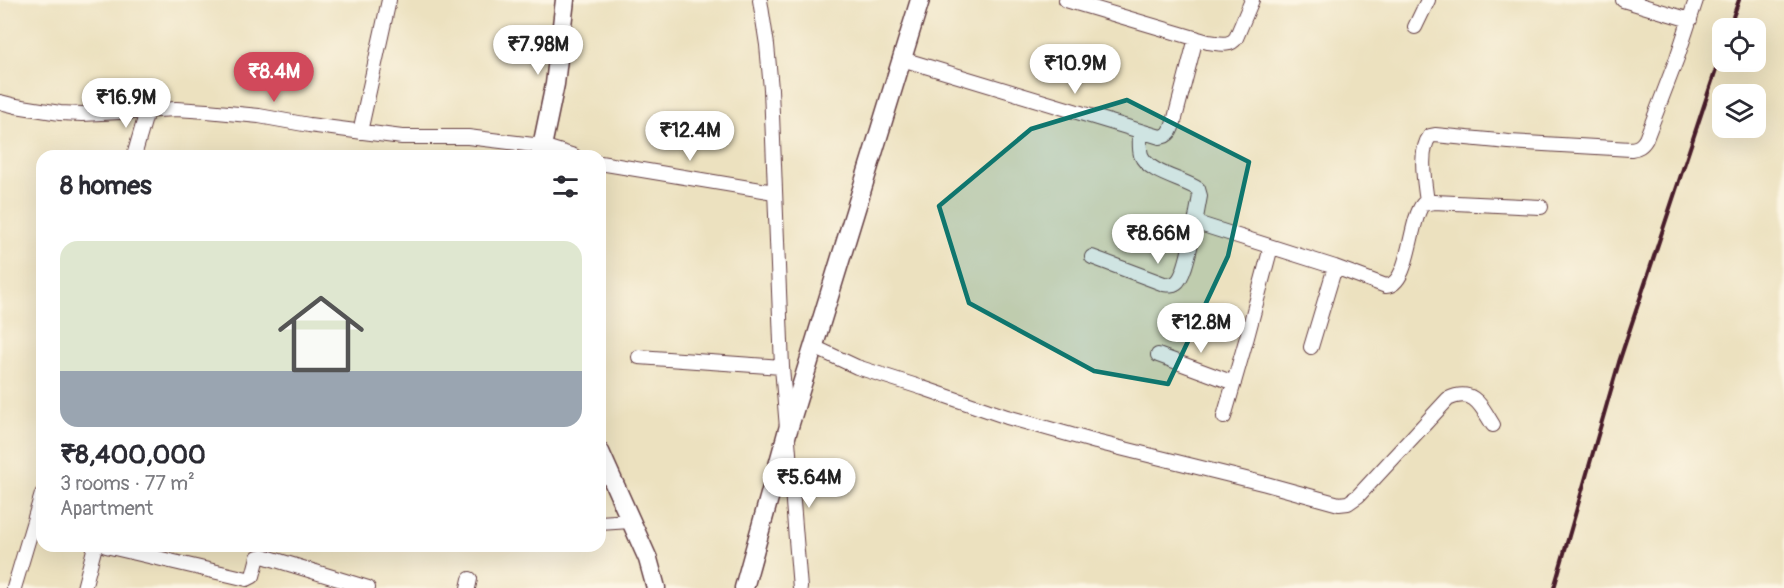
<!DOCTYPE html>
<meta charset="utf-8">
<style>
:root{--surface:#fff;--page:#f7f7f7;--text:#2b2b33;--muted:#7c7c81;--accent:#d1495b}
body{margin:0;font-family:Pangolin,sans-serif;background:var(--page);color:var(--text);height:100vh;display:flex;flex-direction:column;font-size:22px;white-space:nowrap}
*{box-sizing:border-box;margin:0}
p{font-size:20px;color:var(--muted)}
.icon{flex:none;width:33px;height:33px;fill:none;stroke:currentColor;stroke-width:2;stroke-linecap:round;stroke-linejoin:round}
.map{position:relative;flex:1;overflow:hidden}
.panel{position:absolute;left:36px;top:150px;width:570px;height:402px;display:flex;flex-direction:column;background:var(--surface);border-radius:18px;box-shadow:0 6px 24px #0002}
.panel>*{flex:none}
.buttons{position:absolute;left:1712px;top:18px;display:grid;gap:12px}
.buttons a{display:grid;place-items:center;width:54px;height:54px;border-radius:12px;background:var(--surface);box-shadow:0 6px 24px #0002;font-size:30px}
.price{position:absolute;translate:-50% -51px;padding:0 14px;border-radius:21px;background:#fff;color:#222;font-size:20px;line-height:39px;filter:drop-shadow(0 2px 3px #0008)}
.price::after{content:'';position:absolute;left:50%;top:36px;width:18px;height:14px;margin-left:-9px;background:inherit;clip-path:polygon(0 0,100% 0,50% 100%)}
.price.selected{background:var(--accent);color:#fff}
ul{padding:0;list-style:none}
li{display:grid;align-content:center;gap:12px;height:318px;padding:0 24px}
li span{display:grid;place-items:center;height:186px;border-radius:18px;color:#555}
li>.icon{margin-inline-start:auto}
span .icon{width:108px;height:108px;fill:#fffc;stroke-width:1}
li b{font-size:26px}
h2{display:flex;justify-content:space-between;align-items:center;height:72px;padding:0 24px;font-size:26px}
.map>svg:first-child{display:block}
.lines{fill:none;stroke-linecap:round;stroke-linejoin:round}
.street-casing{stroke:#623c41;stroke-width:16}
.secondary-casing{stroke:#623c41;stroke-width:21}
.street{stroke:#fff;stroke-width:14}
.secondary{stroke:#fff;stroke-width:18}
.rail{stroke:#4a1f2b;stroke-width:4}
.marked{fill:#0f766e;fill-opacity:0.2;stroke:#0f766e;stroke-width:4.5;stroke-linejoin:round}
</style>
<div class="map">
<svg width="1784" height="588" viewBox="0 0 1784 588">
<rect width="100%" height="100%" fill="#fcf5e5"/>
<filter id="ink" filterUnits="userSpaceOnUse"><feTurbulence type="fractalNoise" baseFrequency=".0167" numOctaves="2"/><feDisplacementMap in="SourceGraphic" scale="12" xChannelSelector="R" yChannelSelector="G"/><feConvolveMatrix kernelMatrix="1 2 1 2 8 2 1 2 1" color-interpolation-filters="sRGB"/></filter>
<filter id="wash" filterUnits="userSpaceOnUse"><feTurbulence type="fractalNoise" baseFrequency=".008" numOctaves="4" result="noise"/><feDisplacementMap in="SourceGraphic" scale="24" xChannelSelector="R" yChannelSelector="G"/><feGaussianBlur stdDeviation="1.35" result="paint"/><feColorMatrix in="noise" values="0 0 0 0 0 0 0 0 0 0 0 0 0 0 0 0 0 1.4 0 .05"/><feComposite in="paint" operator="in"/></filter>
<g filter="url(#wash)">
<rect width="100%" height="100%" fill="#ece1bf"/>
</g>
<g filter="url(#ink)">
<g class="lines">
<defs>
<path id="street" d="M760,0l7,45 4,44 11,278 18,221
M1066,0l142,42c10,1 22,5 28,-4l16,-38
M1623,0l67,20
M1415,27l13,-27
M902,59l258,78c9,-1 11,-6 14,-15l22,-84
M0,102l16,4 44,7 22,1 94,-5 31,2 52,5 50,9 93,12h66l74,9 32,10
M360,132l29,-132
M1140,132c0,7 -1,16 1,23 7,18 42,24 57,34l2,7 -4,22 4,6 135,43 51,19c24,-1 23,-66 37,-82l11,-2 107,5
M134,156l13,-45
M600,163l174,29
M1427,202c-2,-17 -9,-51 3,-66l5,-1 74,7 122,7c7,-1 11,-3 15,-10l31,-81 19,-58
M1092,257l72,27c6,1 10,1 14,-3 9,-10 15,-49 18,-63
M814,347l43,20 66,21 84,29 89,25 170,42 73,20 9,-1 10,-7 90,-97c26,-12 33,7 45,26
M1311,347l24,-80
M1158,355l76,28
M639,357l143,10
M1224,417l23,-80 24,-90
M600,523l30,-2
M106,546l141,33 6,-3 5,-19 5,-1 105,32
M14,588l28,-94
M84,588l11,-42
M468,588l2,-9"/>
<path id="secondary" d="M540,156l15,-72 10,-84
M600,452l48,107 8,29
M744,588l43,-155 133,-433"/>
</defs>
<use href="#street" class="street-casing"/>
<use href="#secondary" class="secondary-casing"/>
<use href="#street" class="street"/>
<use href="#secondary" class="secondary"/>
<path class="rail" d="M1729,28l10,-28
M1554,588l65,-226 103,-311"/>
</g>
</g>
<path class="marked" d="M1127,100l122,62 -21,94 -60,128 -74,-13 -125,-68 -30,-97 92,-77z"/>
</svg>
<div class="buttons">
<a><svg class="icon" aria-label="locate" viewBox="0 0 24 24"><circle cx="12" cy="12" r="6"/><path d="M12 2v4M12 18v4M2 12h4M18 12h4"/></svg></a>
<a><svg class="icon" aria-label="layers" viewBox="0 0 24 24"><path d="M12 4l9 5-9 5-9-5zM3 14l9 5 9-5"/></svg></a>
</div>
<b class="price" style="left:538px;top:76px">₹7.98M</b>
<b class="price" style="left:1075px;top:95px">₹10.9M</b>
<b class="price selected" style="left:274px;top:103px">₹8.4M</b>
<b class="price" style="left:126px;top:129px">₹16.9M</b>
<b class="price" style="left:690px;top:162px">₹12.4M</b>
<b class="price" style="left:1158px;top:265px">₹8.66M</b>
<b class="price" style="left:1201px;top:354px">₹12.8M</b>
<b class="price" style="left:809px;top:509px">₹5.64M</b>
<section class="panel">
<h2>8 homes<svg class="icon" aria-label="filters" viewBox="0 0 24 24"><path d="M4 7h16M4 17h16"/><circle cx="9" cy="7" r="2"/><circle cx="15" cy="17" r="2"/></svg></h2>
<ul>
<li><span style="background:linear-gradient(#dfe7d0 70%,#9aa5b1 0)"><svg class="icon" aria-label="home" viewBox="0 0 24 24"><path d="M3 11l9-7 9 7M6 9v11h12V9"/></svg></span><div><b>₹8,400,000</b><p>3 rooms · 77 m²</p><p>Apartment</p></div></li>
</ul>
</section>
</div>
